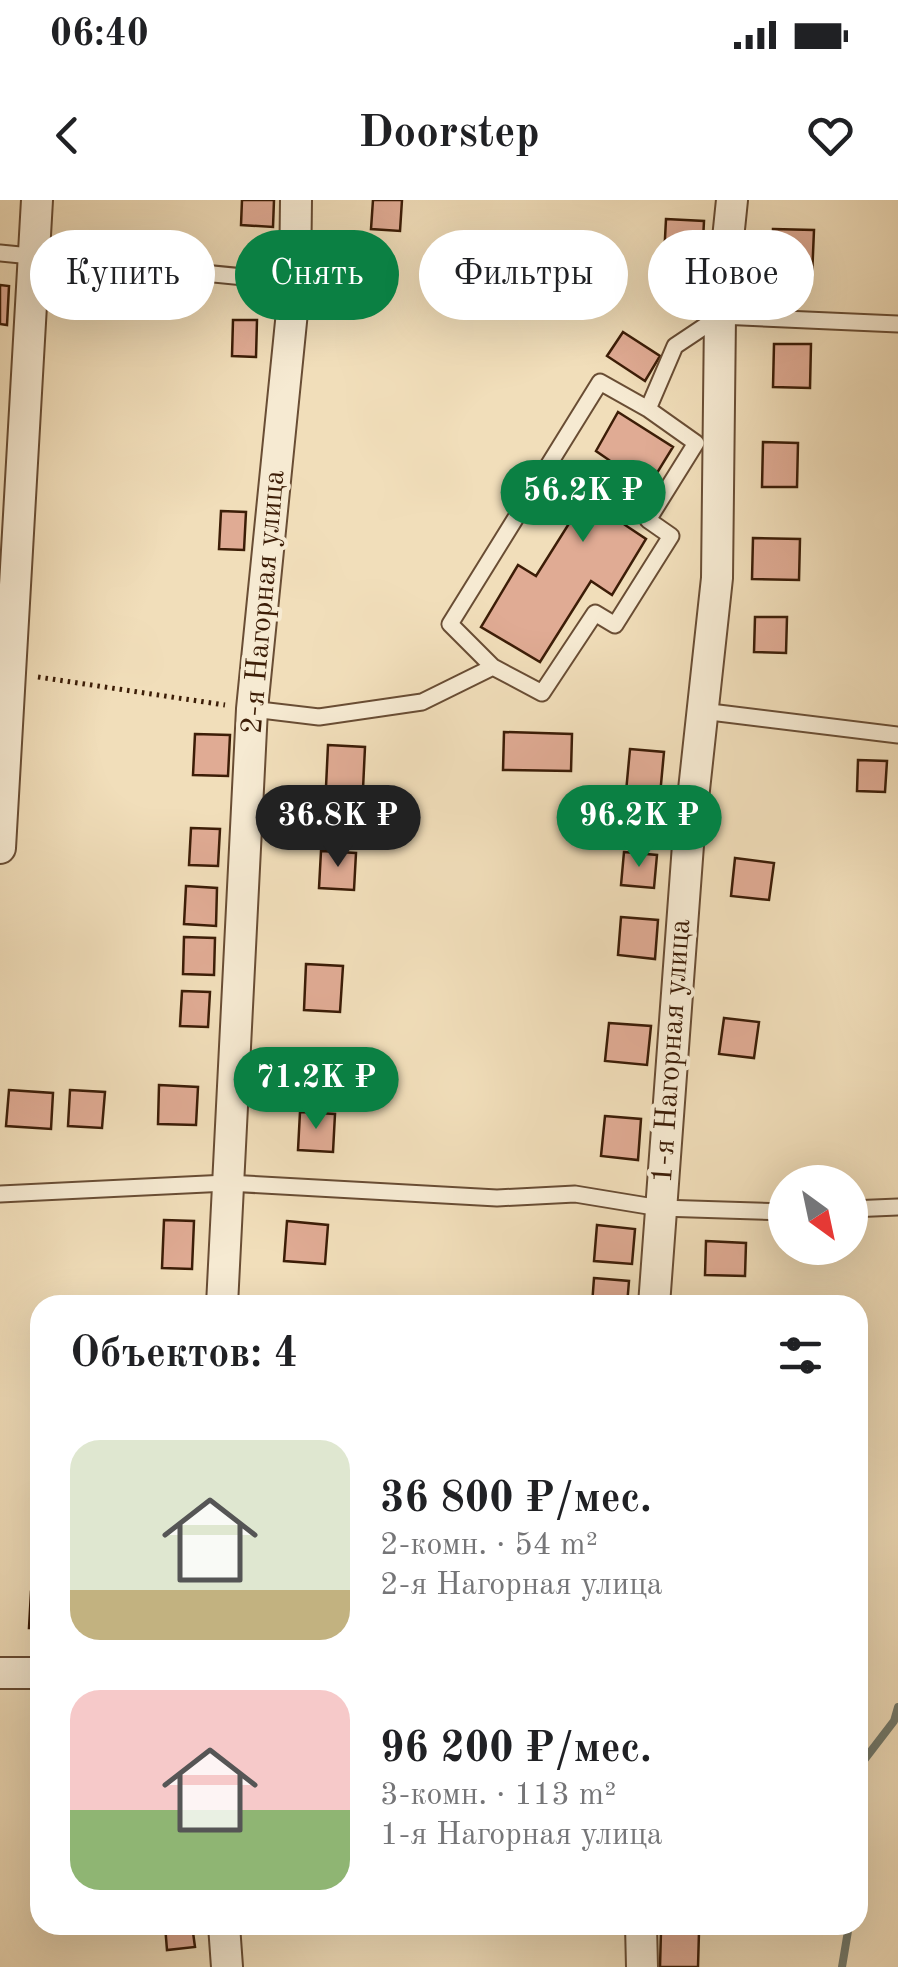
<!DOCTYPE html>
<html lang="ru">
<meta charset="utf-8">
<style>
:root{--surface:#fff;--page:#f6f6f6;--text:#202124;--muted:#757577;--accent:#0b8043}
body{margin:0;font-family:"Old Standard TT",serif;background:var(--page);color:var(--text);height:100vh;display:flex;flex-direction:column;font-size:38px;white-space:nowrap}
*{box-sizing:border-box;margin:0}
p{font-size:32px;color:var(--muted)}
.icon{flex:none;width:55px;height:55px;fill:none;stroke:currentColor;stroke-width:2;stroke-linecap:round;stroke-linejoin:round}
.map{position:relative;flex:1;overflow:hidden}
.panel{position:absolute;left:30px;top:1095px;width:838px;height:640px;display:flex;flex-direction:column;background:var(--surface);border-radius:30px;box-shadow:0 10px 40px #0002}
.panel>*{flex:none}
.top-card{position:absolute;left:30px;top:30px;width:840px;height:90px;display:flex;gap:20px}
.needle{width:65px;rotate:147deg}
.fabs{position:absolute;left:768px;top:965px;display:grid;gap:20px}
.fabs a{display:grid;place-items:center;width:100px;height:100px;border-radius:50%;background:var(--surface);box-shadow:0 10px 40px #0002;font-size:50px}
.price{position:absolute;translate:-50% -85px;padding:0 22px;border-radius:35px;background:var(--accent);color:#fff;font-size:32px;line-height:65px;filter:drop-shadow(0 2px 5px #0008)}
.price::after{content:'';position:absolute;left:50%;top:60px;width:30px;height:22px;margin-left:-15px;background:inherit;clip-path:polygon(0 0,100% 0,50% 100%)}
.price.active{background:#222;color:#fff}
ul{padding:0;list-style:none}
li{display:flex;align-items:center;gap:30px;height:250px;padding:0 40px}
li span{display:grid;place-items:center;flex:none;width:280px;height:200px;border-radius:30px;color:#555}
li>.icon{margin-inline-start:auto}
span .icon{width:120px;height:120px;fill:#fffc;stroke-width:1}
li b{font-size:42px}
h2{display:flex;justify-content:space-between;align-items:center;height:120px;padding:0 40px;font-size:42px}
.chip{padding:0 35px;border-radius:45px;background:var(--surface);box-shadow:0 10px 40px #0002;font-size:35px;line-height:90px}
.chip.active{background:var(--accent);color:#fff}
.status{display:flex;justify-content:space-between;align-items:center;height:70px;padding:0 50px;background:var(--surface);direction:ltr}
.status svg{height:28px;fill:currentColor}
header{display:flex;justify-content:space-between;align-items:center;height:130px;padding:0 40px;background:var(--surface);font-size:45px;font-weight:700}
.map>svg:first-child{display:block}
.lines{fill:none;stroke-linecap:round;stroke-linejoin:round}
.stream{stroke:#757c6e;stroke-width:8}
.building{fill:#e0ab94;stroke:#3c1d07;stroke-width:2.5}
.service-casing{stroke:#694d34;stroke-width:19}
.minor-casing{stroke:#694d34;stroke-width:34}
.path{stroke:#3c1d07;stroke-width:5;stroke-dasharray:2.5 5;stroke-linecap:butt}
.service{stroke:#f6ead2;stroke-width:15}
.minor{stroke:#f6ead2;stroke-width:30}
.labels{text-anchor:middle;dominant-baseline:central;stroke-width:8;stroke-linejoin:round;paint-order:stroke}
.street-label{font-size:30px;fill:#3c1d07;stroke:#f6ead2}
</style>
<div class="status"><b>06:40</b><svg viewBox="0 0 49 12"><path d="M0 12V9h3v3zM5 12V6h3v6zM10 12V3h3v9zM15 12V0h3v12zM26 1h20v11H26zM47 4h2v5h-2z"/></svg></div>
<header><svg class="icon" aria-label="back" viewBox="0 0 24 24"><path d="M15 5l-7 7 7 7"/></svg>Doorstep<svg class="icon" aria-label="heart" viewBox="0 0 24 24"><path d="M12 20l-8-8c-3-5 5-10 8-4 3-6 11-1 8 4z"/></svg></header>
<div class="map">
<svg width="898" height="1767" viewBox="0 0 898 1767">
<rect width="100%" height="100%" fill="#f1deba"/>
<filter id="stains"><feTurbulence type="fractalNoise" baseFrequency=".002" numOctaves="4"/><feColorMatrix values="0 0 0 0 .2 0 0 0 0 .09 0 0 0 0 .02 0 0 0 .5 -.17"/></filter>
<radialGradient id="worn" r=".72"><stop offset=".6" stop-color="#630" stop-opacity="0"/><stop offset="1" stop-color="#630" stop-opacity=".3"/></radialGradient>
<g class="lines">
<path class="stream" d="M858,1568l36,-47 4,-14
M842,1767l7,-42"/>
</g>
<path class="building" d="M242,0h32l-1,27 -32,-2z
M373,0h29l-2,31 -29,-2z
M666,19l38,2 -2,39 -38,-2z
M773,29l41,1 -2,47 -40,-1z
M0,85l9,1 -2,39 -7,-1z
M233,120h24l-1,37 -24,-1z
M623,132l37,24 -15,25 -38,-25z
M774,144h37l-1,44 -37,-1z
M618,212l55,35 -48,78 21,14 -34,56 -21,-14 -51,81 -59,-35 37,-62 18,11 73,-116 -13,-9z
M763,242l35,1 -1,44h-35z
M221,311l25,1 -2,38 -25,-1z
M753,338l47,1 -1,41 -47,-1z
M755,417h32l-1,36 -32,-1z
M504,532l68,2 -1,37 -68,-1z
M195,534l35,1 -2,41 -35,-1z
M328,545l37,2 -2,42 -37,-2z
M630,549l34,3 -4,43 -34,-3z
M858,560l29,1 -2,31 -28,-1z
M191,628l29,1 -2,37 -29,-1z
M321,651l35,2 -2,37 -35,-2z
M624,652l33,3 -3,33 -33,-3z
M735,658l39,5 -5,37 -38,-4z
M186,686l31,2 -1,38 -32,-2z
M621,717l37,3 -3,39 -37,-4z
M184,737l31,1 -1,37 -31,-1z
M306,764l37,2 -3,46 -36,-2z
M182,791l28,1 -2,35 -28,-1z
M724,818l35,4 -5,36 -35,-4z
M609,823l42,3 -4,39 -42,-4z
M159,885l39,2 -2,38 -38,-1z
M9,890l44,3 -2,36 -45,-3z
M70,890l35,2 -3,36 -34,-2z
M300,912l35,2 -2,38 -35,-2z
M605,916l36,3 -3,41 -37,-4z
M164,1020l30,1 -2,48 -30,-1z
M287,1021l41,4 -3,39 -41,-3z
M597,1025l38,4 -3,35 -38,-3z
M706,1041l40,2 -1,33 -40,-1z
M594,1078l35,3 -2,24h-35z
M31,1392l9,1v35h-11z
M165,1725h27l3,22 -28,3z
M661,1731l38,1 -1,35h-38z"/>
<g class="lines">
<defs>
<path id="service" d="M0,53l295,29
M493,467l-43,-43 150,-242 48,27
M252,509l67,8 103,-15 71,-35 49,26 53,-80 20,12 56,-89 -23,-16 48,-77 -48,-34 27,-63 45,-30 178,8
M702,511l196,24
M0,994l227,-11 270,15 78,-4 85,14 125,4
M850,1009l48,-2"/>
<path id="minor" d="M0,648l37,-648
M222,1105l30,-596 43,-427 1,-82
M654,1105l34,-460 29,-267 3,-262 12,-116
M0,1473h40
M224,1725l3,42
M641,1725l1,42"/>
</defs>
<use href="#service" class="service-casing"/>
<use href="#minor" class="minor-casing"/>
<path class="path" d="M38,477l187,28"/>
<use href="#service" class="service"/>
<use href="#minor" class="minor"/>
</g>
<g class="labels">
<g class="street-label">
<text transform="translate(264 402) rotate(-85)">2-я Нагорная улица</text>
<text transform="translate(672 851) rotate(-86)">1-я Нагорная улица</text>
</g>
</g>
<rect width="100%" height="100%" filter="url(#stains)"/>
<rect width="100%" height="100%" fill="url(#worn)"/>
</svg>
<div class="fabs">
<a><svg class="needle" viewBox="-14 -14 28 28"><path d="M0-13l5 13h-10z" fill="#e53935"/><path d="M0 13l5-13h-10z" fill="#757577"/></svg></a>
</div>
<b class="price" style="left:583px;top:345px">56.2K ₽</b>
<b class="price active" style="left:338px;top:670px">36.8K ₽</b>
<b class="price" style="left:639px;top:670px">96.2K ₽</b>
<b class="price" style="left:316px;top:932px">71.2K ₽</b>
<div class="top-card">
<a class="chip">Купить</a>
<a class="chip active">Снять</a>
<a class="chip">Фильтры</a>
<a class="chip">Новое</a>
</div>
<section class="panel">
<h2>Объектов: 4<svg class="icon" aria-label="filters" viewBox="0 0 24 24"><path d="M4 7h16M4 17h16"/><circle cx="9" cy="7" r="2"/><circle cx="15" cy="17" r="2"/></svg></h2>
<ul>
<li><span style="background:linear-gradient(#dfe7d0 75%,#c2b280 0)"><svg class="icon" aria-label="home" viewBox="0 0 24 24"><path d="M3 11l9-7 9 7M6 9v11h12V9"/></svg></span><div><b>36 800 ₽/мес.</b><p>2-комн. · 54 m²</p><p>2-я Нагорная улица</p></div></li>
<li><span style="background:linear-gradient(#f6c9c9 60%,#8fb573 0)"><svg class="icon" aria-label="home" viewBox="0 0 24 24"><path d="M3 11l9-7 9 7M6 9v11h12V9"/></svg></span><div><b>96 200 ₽/мес.</b><p>3-комн. · 113 m²</p><p>1-я Нагорная улица</p></div></li>
</ul>
</section>
</div>
